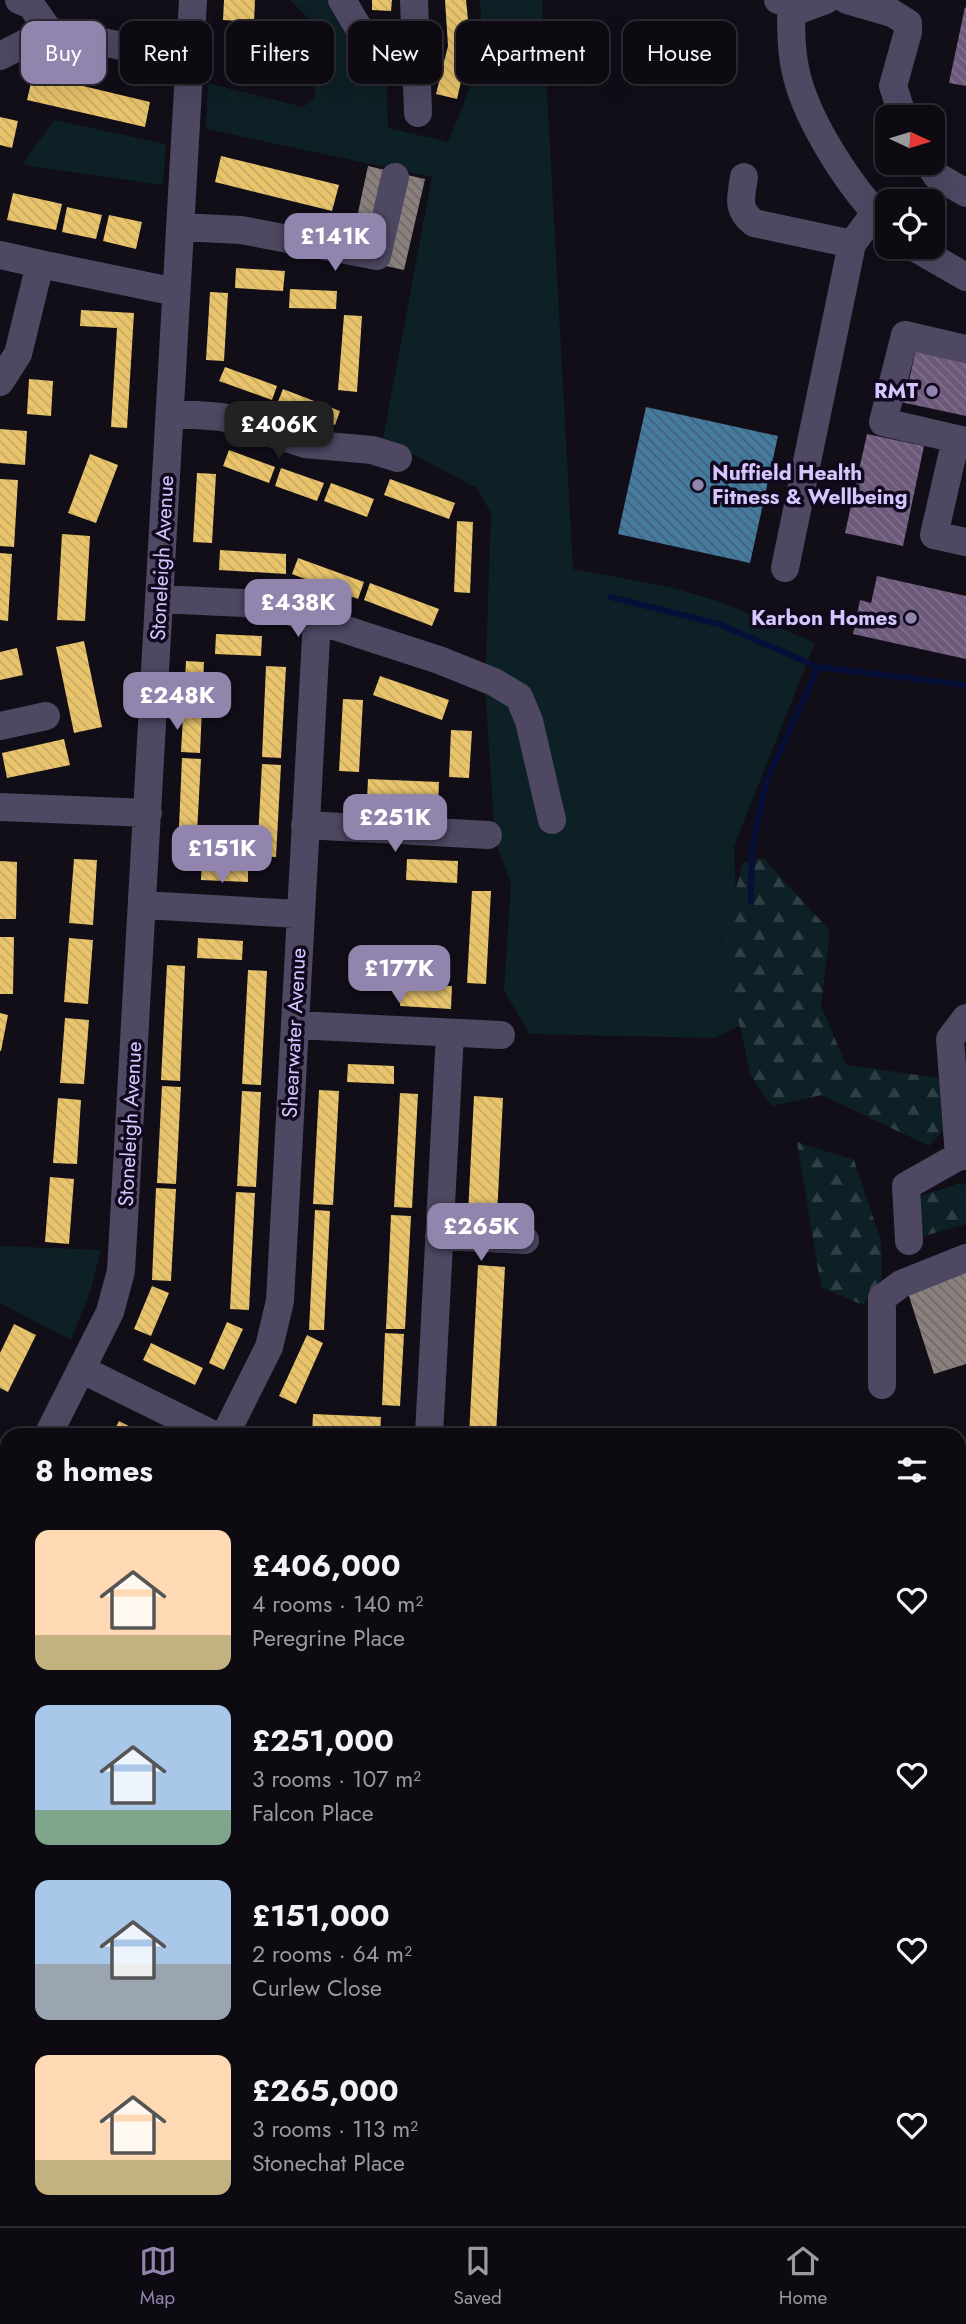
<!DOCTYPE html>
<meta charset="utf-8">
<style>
:root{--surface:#0d0a12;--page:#1b1820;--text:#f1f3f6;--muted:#9a9a9f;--line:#2d2b32;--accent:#9185ae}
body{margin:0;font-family:Jost,sans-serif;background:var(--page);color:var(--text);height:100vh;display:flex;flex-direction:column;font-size:26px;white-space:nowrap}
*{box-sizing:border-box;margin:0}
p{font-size:23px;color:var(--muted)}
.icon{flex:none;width:38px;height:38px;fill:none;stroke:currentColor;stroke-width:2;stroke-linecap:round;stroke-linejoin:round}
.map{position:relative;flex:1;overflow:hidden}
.sheet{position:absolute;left:0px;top:1428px;width:966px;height:798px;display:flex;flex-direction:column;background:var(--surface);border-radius:21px 21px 0 0;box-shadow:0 7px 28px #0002,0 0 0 2px var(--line)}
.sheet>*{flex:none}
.top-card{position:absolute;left:21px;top:21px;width:924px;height:63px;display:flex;gap:14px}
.needle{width:46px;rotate:94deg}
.controls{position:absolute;left:875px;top:105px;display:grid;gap:14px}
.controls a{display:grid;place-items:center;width:70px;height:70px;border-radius:14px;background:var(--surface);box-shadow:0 7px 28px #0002,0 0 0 2px var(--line);font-size:35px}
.price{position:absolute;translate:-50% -60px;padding:0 16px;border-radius:14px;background:var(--accent);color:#fff;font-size:23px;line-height:46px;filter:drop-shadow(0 2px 4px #0008)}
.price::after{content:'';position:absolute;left:50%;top:42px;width:21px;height:16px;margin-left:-10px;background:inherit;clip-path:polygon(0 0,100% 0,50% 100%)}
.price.current{background:#222;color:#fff}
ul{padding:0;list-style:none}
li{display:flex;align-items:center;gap:21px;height:175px;padding:0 35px}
li span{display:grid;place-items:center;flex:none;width:196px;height:140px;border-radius:14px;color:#555}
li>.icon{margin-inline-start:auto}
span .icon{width:84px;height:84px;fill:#fffc;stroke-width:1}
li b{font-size:30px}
h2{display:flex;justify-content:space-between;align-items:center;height:84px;padding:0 35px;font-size:30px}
.pill{padding:0 24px;border-radius:14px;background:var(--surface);box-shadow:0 7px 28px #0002,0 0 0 2px var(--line);font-size:24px;line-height:63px}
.pill.current{background:var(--accent);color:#fff}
.tab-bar{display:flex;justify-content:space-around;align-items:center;height:98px;border-top:2px solid var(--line);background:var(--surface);font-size:19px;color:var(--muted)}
.tab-bar a{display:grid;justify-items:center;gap:4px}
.tab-bar .current{color:var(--accent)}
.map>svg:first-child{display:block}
.green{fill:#0d2025}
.forest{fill:url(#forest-firs)}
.homes{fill:url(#homes-back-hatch)}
.offices{fill:url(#offices-back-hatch)}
.public{fill:url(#public-back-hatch)}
.industry{fill:url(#industry-back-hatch)}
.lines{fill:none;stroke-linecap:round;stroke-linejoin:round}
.stream{stroke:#050f38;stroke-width:6}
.minor{stroke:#4e4863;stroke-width:28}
.major{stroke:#5d4a6c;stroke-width:37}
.poi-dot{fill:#9185ae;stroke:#10091d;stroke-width:2.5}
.labels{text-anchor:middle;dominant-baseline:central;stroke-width:7;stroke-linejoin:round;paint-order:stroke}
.poi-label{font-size:21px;font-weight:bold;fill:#d6c5ff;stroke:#10091d;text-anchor:end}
.street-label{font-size:21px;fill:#d6c5ff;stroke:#10091d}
</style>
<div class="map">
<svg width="966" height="2226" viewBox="0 0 966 2226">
<defs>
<pattern id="forest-firs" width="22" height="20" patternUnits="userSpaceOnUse" patternTransform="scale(1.75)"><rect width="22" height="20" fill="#0d2025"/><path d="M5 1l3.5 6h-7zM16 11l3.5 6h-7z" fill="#303f46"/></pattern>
<pattern id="homes-back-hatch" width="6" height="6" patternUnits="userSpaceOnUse" patternTransform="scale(1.75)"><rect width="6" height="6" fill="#e9c46a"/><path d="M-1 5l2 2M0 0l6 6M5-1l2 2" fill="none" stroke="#c7a964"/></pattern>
<pattern id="offices-back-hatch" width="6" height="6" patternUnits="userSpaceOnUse" patternTransform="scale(1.75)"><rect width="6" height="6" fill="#6d597a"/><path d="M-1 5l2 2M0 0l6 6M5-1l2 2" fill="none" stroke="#816f8e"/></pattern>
<pattern id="public-back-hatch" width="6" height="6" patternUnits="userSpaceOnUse" patternTransform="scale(1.75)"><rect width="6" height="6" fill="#457b9d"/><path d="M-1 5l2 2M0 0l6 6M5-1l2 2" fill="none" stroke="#43617d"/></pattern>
<pattern id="industry-back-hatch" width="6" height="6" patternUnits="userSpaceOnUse" patternTransform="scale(1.75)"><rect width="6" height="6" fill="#8a817c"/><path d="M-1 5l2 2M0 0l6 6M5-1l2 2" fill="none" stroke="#70686b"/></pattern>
</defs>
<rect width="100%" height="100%" fill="#110e18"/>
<path class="green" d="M290,0h41l55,53 2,75 60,14 35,-86 -3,-56h62l31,569 96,18 52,15 94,41 -81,203 7,179 -26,13 -185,-4 -26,-43 7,-107 -16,-44 -10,-151 6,-176 -14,-25 -94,-49 49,-262 -226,-48 2,-46 95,24 12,-10 -7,-79z
M54,120l112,24 -3,41 -141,-20z
M0,1246l101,4 -11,42 -19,48 -71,-37z
M512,2219h414l-1,7h-397z"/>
<path class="forest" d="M763,858l67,73 -9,75 25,59 93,13 4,53 -14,15 -107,-51 -50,11 -21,-30 -20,-89 -6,-59 18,-65z
M797,1142l57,18 27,81 1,37 -19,27 -42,-18z
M959,1184l7,1v39l-42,12 -8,-10 6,-31z"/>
<path class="homes" d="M224,0h31l-1,22 -31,-2z
M372,0h20l-1,11 -19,-1z
M445,0h21l3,29 -1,22 -11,48 -21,-5 12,-48z
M33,74l117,28 -5,25 -118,-27z
M0,117l18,4 -6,27 -12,-3z
M221,156l118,29 -7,26 -117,-29z
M13,193l49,11 -6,26 -49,-10z
M67,207l35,8 -6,24 -34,-7z
M109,215l33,7 -6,27 -33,-8z
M236,268l49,3 -2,20 -48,-3z
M290,289l47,2 -1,18 -47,-1z
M210,292l18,1 -4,68 -18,-1z
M81,310l53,3 -7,115 -16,-1 6,-99 -37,-2z
M344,315l18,1 -5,76 -19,-2z
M225,367l52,19 -5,14 -53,-19z
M29,379l24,2 -2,35 -24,-2z
M283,389l57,22 -5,14 -58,-21z
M0,429l27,2 -2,34 -25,-2z
M229,450l46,17 -6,16 -46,-17z
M90,454l28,11 -22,58 -28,-10z
M281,468l43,15 -7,18 -42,-15z
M197,473l19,1 -4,69 -19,-1z
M0,479l18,1 -4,67 -14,-1z
M390,479l65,24 -6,16 -65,-24z
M331,483l43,16 -7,18 -43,-16z
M457,521l16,1 -3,71 -16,-1z
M62,534l28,2 -5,85 -28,-1z
M220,550l66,4v20l-67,-4z
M0,553l12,1 -4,67 -8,-1z
M298,558l66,24 -6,17 -66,-25z
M370,583l69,26 -7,17 -68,-26z
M216,634l46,2 -1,20 -46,-2z
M84,641l18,86 -28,6 -18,-86z
M17,648l6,27 -23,5v-28z
M186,661l18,1 -4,91 -19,-1z
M266,666l20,1 -5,91 -19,-1z
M380,676l69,24 -7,20 -69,-25z
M343,699l20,1 -4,72 -20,-1z
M451,730l21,1 -3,47 -20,-1z
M64,739l6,26 -63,13 -5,-25z
M182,758l19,1 -5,92 -18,-1z
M262,764l19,1 -5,92 -19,-1z
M368,779l71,3 -1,22 -71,-4z
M202,858l46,2v22l-47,-2z
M74,859l23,1 -4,65 -24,-2z
M407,859l51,2 -1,22 -51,-3z
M0,861l17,1 -1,57h-16z
M472,891h19l-5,93 -19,-1z
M0,937h14l-1,57h-13z
M69,938l24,2 -5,64 -24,-2z
M198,938l45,3 -1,19 -45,-2z
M167,965l18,1 -5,115 -19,-1z
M248,970l19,1 -6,114 -19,-1z
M401,984l51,2 -1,23 -51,-3z
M0,1013l8,2 -7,36h-1z
M65,1018l24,2 -5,64 -24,-1z
M348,1064l46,2v18l-47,-2z
M162,1086l19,1 -5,97 -19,-1z
M319,1090l20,1 -6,114 -20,-1z
M242,1091l19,1 -5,95 -19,-1z
M400,1093l18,1 -6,114 -18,-1z
M474,1096l29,2 -6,118 -29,-2z
M58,1098l23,2 -4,64 -24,-1z
M50,1177l24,2 -5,65 -24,-2z
M156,1188l20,1 -5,92 -19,-1z
M236,1192l19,1 -6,117 -19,-1z
M315,1210l15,1 -6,119h-15z
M391,1215l20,1 -6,113h-19z
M478,1265l27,2 -9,168h-27z
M152,1286l17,7 -18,43 -17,-7z
M227,1322l16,7 -19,41 -15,-7z
M14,1324l22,11 -28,57 -8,-4v-35z
M385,1333l19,1 -4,72 -18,-1z
M307,1335l16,8 -27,61 -17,-8z
M151,1343l52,25 -8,17 -52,-25z
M313,1414l68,3 -1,18 -68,-1z
M119,1421l27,14h-34z
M0,1611l7,4v23l-7,-4z
M0,1699l7,4v25l-7,-4z"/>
<path class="offices" d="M965,7l1,1v78l-17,-3z
M916,349l50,11v56l-70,-15 5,-22 8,2z
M867,434l57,12 -21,100 -58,-13z
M877,576l89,20v63l-113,-25 7,-34 11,3z"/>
<path class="public" d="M646,407l132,29 -28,127 -132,-29z"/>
<path class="industry" d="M235,60l65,4 -1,17 -65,-5z
M368,166l17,4 -16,70 -16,-4z
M407,175l18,4 -21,91 -18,-4z
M966,1270v94l-32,10 -27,-84z
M966,1480v162l-7,2v-162z"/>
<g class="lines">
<path class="stream" d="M611,597l108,27 99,43 148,18
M751,902l1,-54 14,-66 52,-115
M960,2161l2,65"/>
<path class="minor" d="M19,0l12,5 18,26
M342,0c25,41 21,47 74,47
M414,0l4,113
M778,0l24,9 24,-9
M847,0l45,13 16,10v9l-15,54 10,31
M791,7c0,24 0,47 6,70 12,47 55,114 90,147
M0,56l49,-25 141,29
M928,163l9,13 29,17
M744,177c-3,21 -8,32 10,46l98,21
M181,227l60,3 136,26 18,-79
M914,247l52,30
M0,255l40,9
M966,349l-61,-14 -22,87 83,19
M0,382l18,-28 22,-90 136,28
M170,413l52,4 83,27 67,6 26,8
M956,439l-22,96 32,7
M785,568l67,-324 23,-31
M160,599l83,4 45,8 151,49 55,22 25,15 10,24 23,99
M0,726l46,-10
M0,807l148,6
M305,825l183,10
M143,905l156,9
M295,1025l206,10
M959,1156l-9,-117 16,-21
M439,1236l86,4
M909,1241l-3,-55 53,-30h7
M81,1369l133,66
M882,1385v-87l19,-14 65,-26
M48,1435l62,-123 11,-41 72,-1271
M225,1435l44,-88 11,-46 37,-682
M429,1435l21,-402
M0,1529l7,-13
M0,1791l7,1
M0,1908l4,40 -4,66
M959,2051h7
M456,2226l38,-5 15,5"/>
<path class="major" d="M959,2115h7
M126,2226l30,-7"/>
</g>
<g class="poi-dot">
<circle cx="932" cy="391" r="7"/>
<circle cx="698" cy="485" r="7"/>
<circle cx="911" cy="618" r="7"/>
</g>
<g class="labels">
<g class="poi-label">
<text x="918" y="391">RMT</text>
<text x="712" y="473" text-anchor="start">Nuffield Health<tspan x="712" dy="24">Fitness &amp; Wellbeing</tspan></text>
<text x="897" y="618">Karbon Homes</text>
</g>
<g class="street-label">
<text transform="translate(162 558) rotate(-87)">Stoneleigh Avenue</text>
<text transform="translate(294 1033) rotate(-87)">Shearwater Avenue</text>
<text transform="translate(130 1124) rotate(-87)">Stoneleigh Avenue</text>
</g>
</g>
</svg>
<div class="controls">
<a><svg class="needle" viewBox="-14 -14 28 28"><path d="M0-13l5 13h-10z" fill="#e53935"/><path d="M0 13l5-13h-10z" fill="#9a9a9f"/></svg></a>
<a><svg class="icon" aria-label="locate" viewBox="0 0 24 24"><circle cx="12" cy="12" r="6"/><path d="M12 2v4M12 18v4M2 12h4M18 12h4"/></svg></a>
</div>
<b class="price" style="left:335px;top:273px">£141K</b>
<b class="price current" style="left:279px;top:461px">£406K</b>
<b class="price" style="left:298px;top:639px">£438K</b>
<b class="price" style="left:177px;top:732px">£248K</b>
<b class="price" style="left:395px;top:854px">£251K</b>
<b class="price" style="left:222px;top:885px">£151K</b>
<b class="price" style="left:399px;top:1005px">£177K</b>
<b class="price" style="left:481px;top:1263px">£265K</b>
<div class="top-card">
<a class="pill current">Buy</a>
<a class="pill">Rent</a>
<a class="pill">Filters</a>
<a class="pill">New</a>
<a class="pill">Apartment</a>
<a class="pill">House</a>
</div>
<section class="sheet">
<h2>8 homes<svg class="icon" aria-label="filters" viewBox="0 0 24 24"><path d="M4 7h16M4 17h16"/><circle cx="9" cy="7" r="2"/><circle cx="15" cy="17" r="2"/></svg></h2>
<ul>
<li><span style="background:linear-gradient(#ffd9b3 75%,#c2b280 0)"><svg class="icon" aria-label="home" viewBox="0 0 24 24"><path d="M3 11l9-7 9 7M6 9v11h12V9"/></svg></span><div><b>£406,000</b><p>4 rooms · 140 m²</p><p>Peregrine Place</p></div><svg class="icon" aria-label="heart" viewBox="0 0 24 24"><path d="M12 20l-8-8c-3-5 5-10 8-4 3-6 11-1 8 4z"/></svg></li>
<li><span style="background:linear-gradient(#a9c7e8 75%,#7fa58c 0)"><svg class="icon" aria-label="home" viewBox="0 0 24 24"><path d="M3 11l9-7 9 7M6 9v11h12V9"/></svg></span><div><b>£251,000</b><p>3 rooms · 107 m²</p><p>Falcon Place</p></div><svg class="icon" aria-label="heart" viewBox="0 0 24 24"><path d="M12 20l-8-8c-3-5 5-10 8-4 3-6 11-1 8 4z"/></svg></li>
<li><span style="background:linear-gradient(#a9c7e8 60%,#9aa5b1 0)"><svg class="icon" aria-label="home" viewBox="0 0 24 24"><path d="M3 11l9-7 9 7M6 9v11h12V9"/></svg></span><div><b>£151,000</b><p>2 rooms · 64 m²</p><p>Curlew Close</p></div><svg class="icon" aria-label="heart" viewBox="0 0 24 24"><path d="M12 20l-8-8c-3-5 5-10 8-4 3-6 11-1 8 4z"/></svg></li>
<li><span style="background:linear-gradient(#ffd9b3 75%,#c2b280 0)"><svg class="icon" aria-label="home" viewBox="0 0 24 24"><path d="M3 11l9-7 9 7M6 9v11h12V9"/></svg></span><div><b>£265,000</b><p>3 rooms · 113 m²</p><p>Stonechat Place</p></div><svg class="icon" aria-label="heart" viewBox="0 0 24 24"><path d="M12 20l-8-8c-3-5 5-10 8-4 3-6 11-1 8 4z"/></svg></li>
</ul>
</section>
</div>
<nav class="tab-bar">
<a class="current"><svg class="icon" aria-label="map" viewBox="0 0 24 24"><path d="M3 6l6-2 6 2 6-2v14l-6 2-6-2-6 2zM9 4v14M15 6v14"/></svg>Map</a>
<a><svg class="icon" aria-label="saved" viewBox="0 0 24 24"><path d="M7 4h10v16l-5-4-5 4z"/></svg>Saved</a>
<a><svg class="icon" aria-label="home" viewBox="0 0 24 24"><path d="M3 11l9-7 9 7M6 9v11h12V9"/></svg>Home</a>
</nav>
